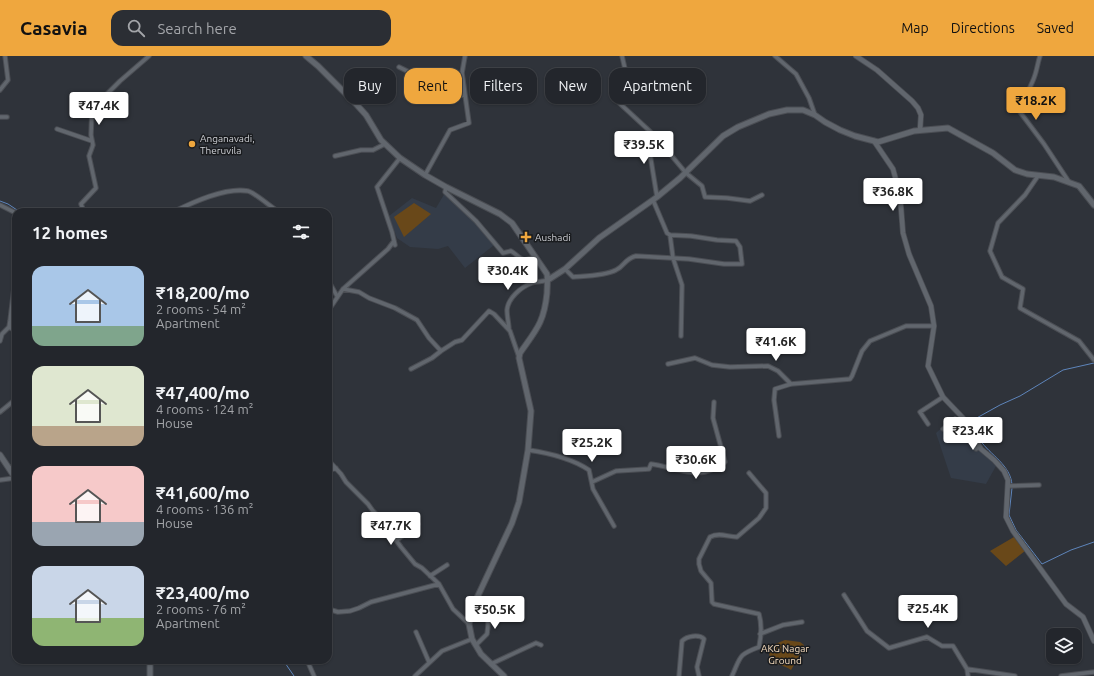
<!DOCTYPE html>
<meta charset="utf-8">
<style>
:root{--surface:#23262c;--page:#2b2e34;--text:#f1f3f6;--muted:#a3a5a9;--line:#404348;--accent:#efa73e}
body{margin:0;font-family:Ubuntu,sans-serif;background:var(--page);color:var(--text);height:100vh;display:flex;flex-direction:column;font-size:15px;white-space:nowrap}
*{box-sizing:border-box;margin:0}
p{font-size:13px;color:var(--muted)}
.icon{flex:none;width:22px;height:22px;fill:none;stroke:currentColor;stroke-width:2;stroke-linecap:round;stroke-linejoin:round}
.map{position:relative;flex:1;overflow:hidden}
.panel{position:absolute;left:12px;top:152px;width:320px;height:456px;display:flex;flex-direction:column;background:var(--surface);border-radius:12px;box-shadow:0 1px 3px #0004,0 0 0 1px var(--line)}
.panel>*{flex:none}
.top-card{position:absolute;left:344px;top:12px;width:380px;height:36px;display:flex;gap:8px}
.tools{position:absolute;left:1046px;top:572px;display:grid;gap:8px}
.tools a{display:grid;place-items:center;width:36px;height:36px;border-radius:8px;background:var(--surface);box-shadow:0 1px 3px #0004,0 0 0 1px var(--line);font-size:20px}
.price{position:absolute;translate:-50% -34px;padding:0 9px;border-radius:4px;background:#fff;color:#222;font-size:13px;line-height:26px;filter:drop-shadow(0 1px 2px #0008)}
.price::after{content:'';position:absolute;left:50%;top:24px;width:12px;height:9px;margin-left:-6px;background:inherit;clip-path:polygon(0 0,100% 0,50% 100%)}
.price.on{background:var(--accent);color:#111}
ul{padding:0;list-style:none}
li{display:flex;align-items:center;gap:12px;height:100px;padding:0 20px}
li span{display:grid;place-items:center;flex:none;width:112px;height:80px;border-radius:12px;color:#555}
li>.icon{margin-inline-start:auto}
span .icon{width:48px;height:48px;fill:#fffc;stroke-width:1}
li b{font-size:17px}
h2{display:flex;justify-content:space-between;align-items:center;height:48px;padding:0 20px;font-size:17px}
.chip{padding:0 14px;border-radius:12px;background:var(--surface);box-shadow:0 1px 3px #0004,0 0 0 1px var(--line);font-size:14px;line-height:36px}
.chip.on{background:var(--accent);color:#111}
header{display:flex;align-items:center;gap:24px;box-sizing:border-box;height:56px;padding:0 20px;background:var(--accent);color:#111}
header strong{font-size:19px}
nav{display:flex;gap:22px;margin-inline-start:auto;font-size:14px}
.search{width:280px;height:36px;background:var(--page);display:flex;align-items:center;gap:10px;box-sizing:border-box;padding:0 14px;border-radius:12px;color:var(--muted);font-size:15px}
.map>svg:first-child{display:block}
.built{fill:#343c48}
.green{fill:#694819}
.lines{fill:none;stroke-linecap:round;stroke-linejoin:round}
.stream{stroke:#5e85bb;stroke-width:1}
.minor-casing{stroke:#4b4e54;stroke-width:5.5}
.tertiary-casing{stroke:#4b4e54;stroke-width:6}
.secondary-casing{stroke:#4b4e54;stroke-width:7}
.minor{stroke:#61666d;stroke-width:3.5}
.tertiary{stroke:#61666d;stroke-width:4.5}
.secondary{stroke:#61666d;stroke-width:5}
.poi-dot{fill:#efa73e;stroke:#191b1e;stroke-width:1.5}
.labels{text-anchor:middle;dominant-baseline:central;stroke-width:3;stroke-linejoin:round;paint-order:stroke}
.poi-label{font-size:10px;fill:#cfd1d6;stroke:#191b1e;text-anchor:start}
.park-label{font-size:10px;fill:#f9dfc1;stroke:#191b1e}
</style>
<header>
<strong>Casavia</strong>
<div class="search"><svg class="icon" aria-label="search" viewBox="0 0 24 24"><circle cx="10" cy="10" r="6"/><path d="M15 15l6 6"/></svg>Search here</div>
<nav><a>Map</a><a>Directions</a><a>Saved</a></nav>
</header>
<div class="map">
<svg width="1094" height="620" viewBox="0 0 1094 620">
<rect width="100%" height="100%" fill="#2f333a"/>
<path class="built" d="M446,135l52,51 -33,26 -17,-22 -10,3 -28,-2 -13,-9 -8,-22 23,-18 24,10z
M955,360l25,34 16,16 -10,18 -35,-6 -15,-45z"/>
<path class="green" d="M414,147l17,11 -27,23 -10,-20z
M1014,481l11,14 -19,15 -16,-15z
M785,584l15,2 4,3v3l-13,22c-7,-5 -15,-5 -21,-11l-1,-6 6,-9z"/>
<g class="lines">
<path class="stream" d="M0,145l8,3 12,8
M16,214l-4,6v3l4,1
M1012,429c-1,-20 -22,-30 -32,-45 -4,-5 -5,-14 -7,-20l27,-15 20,-9 43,-26 31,-7
M1012,432l-3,27 7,15 26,34 29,-14 23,-8
M283,604l11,16"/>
<defs>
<path id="minor" d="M622,0l7,30 -13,14 39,36 31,37 16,13 3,11 22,1 23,3 12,-6
M775,0l21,18 13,24 6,17
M1040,0c-2,6 -3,13 -5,19 -4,13 -12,23 -15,37l24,32 25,38
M399,11l16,8 6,10 7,6 17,6 19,-2
M0,34l8,-10 -3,-24
M0,61h7
M57,73l35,12
M655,80l-6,12 8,49
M335,100l26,-6h12l12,-6
M425,119l25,-45 19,-7 -7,-50 3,-17
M1038,120l-13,19 -27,28 -8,28 12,26 21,12 -3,19 59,33 15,19
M446,131l-1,5 31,29 27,32 8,-2c11,7 9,12 23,6
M0,149l16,8
M84,156l-3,-8 15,-16 -7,-32 4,-11 -2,-10 1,-26 28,-28 29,-25
M173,156c20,-10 52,-25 75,-21 6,1 24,17 31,21
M670,179l3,23 9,27 -1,51
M395,189l-3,-13 -15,-45 23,-29
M565,213l8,8c11,-1 32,-1 43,-7 9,-4 8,-11 20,-14l53,3 35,5h18l-2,-17 -4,-6 -19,-1 -26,-4 -21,-1 -3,-2 -14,-33
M328,224l9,16
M343,233l16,3 10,6 26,10 22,12 12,18 12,13 -9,7 -21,11
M328,255l15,-22 45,-40 6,-8
M9,271l7,4
M509,274c0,-6 -2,-13 -2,-20 1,-12 14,-23 25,-27 5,-2 11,-1 16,-3
M0,285l2,-7 7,-7 1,-6 4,-33 2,-1
M441,295l14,-9 7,-2 27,-29 5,3 16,17 9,26
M668,308l27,-6 17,7 18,2 38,-1 10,5 13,13
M0,356l16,-13
M928,368l-8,-12 23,-15
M943,373l12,-10 21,30 4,-2
M779,380l-5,-36 1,-11 16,-5 59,-5 2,-3 10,-25 8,-10 36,-15h28
M528,394c21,3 43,8 61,20l4,19 21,37
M328,401l2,5 11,12 5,8 22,22 5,7 6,6 22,30 14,17 7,4 17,16 14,25 16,15
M10,413l6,-6
M328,415l8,-3
M0,424l15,-2
M592,426l24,-11 33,-2 2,-5c16,2 38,11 54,8 6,-1 15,-6 20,-10l-12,-44 1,-16
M1008,430l31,-1
M397,484l21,-16
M430,520l17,-11
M844,539l23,36 22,17 38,-11 15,9h11l14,23 48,7
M328,553l10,3 12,-1 9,-3 12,-6 68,-18
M416,576l13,30
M760,578l23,-9 19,-3
M476,589l11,-11c1,-8 3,-16 -4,-22
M307,604l7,16
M491,608l45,-21 5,2
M967,613l1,7
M415,620l27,-25 30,-12
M679,620l3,-35c5,-5 17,-7 22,-2l-7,28 2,9
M732,620c9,-20 6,-21 27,-29 2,-10 3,-23 0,-33l-45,-10 -2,-2 -1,-19 -10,-12 -2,-7v-5l11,-22c9,-5 18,0 27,0l22,-19 7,-10v-15l-17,-20
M1061,620l33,-4"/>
<path id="tertiary" d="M856,0l21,14 35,31 6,7 3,7 -1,15
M874,85l19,28 7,26 3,38 6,21 22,52 3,20 -6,40 15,31 20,21 18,31 13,11 10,11 4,9 -2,37 7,14 53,73 17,13 11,24"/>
<path id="secondary" d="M306,0l12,10 38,38 10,11 15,25 19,18 25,17 21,12 54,27 12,9 35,51c1,7 0,13 0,19 -3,30 -11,37 -27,60l-1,5 12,53 -3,39 -9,52 -7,21 -37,79 -6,22 3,15 9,15 23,22
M548,224l17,-11 34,-31 58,-41 23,-19 43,-42 15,-9 31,-13 18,-4h16l12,5 10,7 15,8 15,6 23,6 36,-11 34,-3 45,25 22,17 12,4 27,3 25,9 15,19
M0,399l16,24
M150,604v16"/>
</defs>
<use href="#minor" class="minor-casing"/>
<use href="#tertiary" class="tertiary-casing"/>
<use href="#secondary" class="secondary-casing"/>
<use href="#minor" class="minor"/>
<use href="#tertiary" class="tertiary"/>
<use href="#secondary" class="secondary"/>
</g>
<g class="poi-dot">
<circle cx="192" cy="88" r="4"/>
<path d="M524 175h4v4h4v4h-4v4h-4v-4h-4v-4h4z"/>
</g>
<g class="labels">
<g class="poi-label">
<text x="200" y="82">Anganavadi,<tspan x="200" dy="12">Theruvila</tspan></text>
<text x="535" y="181">Aushadi</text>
</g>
<g class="park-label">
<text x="785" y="592">AKG Nagar<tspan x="785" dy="12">Ground</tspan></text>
</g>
</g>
</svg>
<div class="tools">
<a><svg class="icon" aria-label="layers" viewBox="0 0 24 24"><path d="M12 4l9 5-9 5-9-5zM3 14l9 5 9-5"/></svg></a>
</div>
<b class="price on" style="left:1036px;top:65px">₹18.2K</b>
<b class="price" style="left:99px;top:70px">₹47.4K</b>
<b class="price" style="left:644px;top:109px">₹39.5K</b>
<b class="price" style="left:893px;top:156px">₹36.8K</b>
<b class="price" style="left:508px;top:235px">₹30.4K</b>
<b class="price" style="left:776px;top:306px">₹41.6K</b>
<b class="price" style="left:973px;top:395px">₹23.4K</b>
<b class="price" style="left:592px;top:407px">₹25.2K</b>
<b class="price" style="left:696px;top:424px">₹30.6K</b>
<b class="price" style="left:391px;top:490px">₹47.7K</b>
<b class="price" style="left:928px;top:573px">₹25.4K</b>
<b class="price" style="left:495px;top:574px">₹50.5K</b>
<div class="top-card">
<a class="chip">Buy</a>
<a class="chip on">Rent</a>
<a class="chip">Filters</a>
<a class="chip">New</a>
<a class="chip">Apartment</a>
</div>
<section class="panel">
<h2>12 homes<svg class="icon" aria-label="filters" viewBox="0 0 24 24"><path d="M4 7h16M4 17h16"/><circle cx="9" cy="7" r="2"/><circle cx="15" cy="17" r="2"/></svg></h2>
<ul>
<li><span style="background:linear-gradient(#a9c7e8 75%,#7fa58c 0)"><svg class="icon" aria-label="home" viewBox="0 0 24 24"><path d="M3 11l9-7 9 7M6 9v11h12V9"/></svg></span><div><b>₹18,200/mo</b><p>2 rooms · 54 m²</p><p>Apartment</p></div></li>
<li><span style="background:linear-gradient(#dfe7d0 75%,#b9a48a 0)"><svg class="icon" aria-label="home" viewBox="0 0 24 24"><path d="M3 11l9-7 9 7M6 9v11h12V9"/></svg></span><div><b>₹47,400/mo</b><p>4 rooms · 124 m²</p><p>House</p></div></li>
<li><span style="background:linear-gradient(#f6c9c9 70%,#9aa5b1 0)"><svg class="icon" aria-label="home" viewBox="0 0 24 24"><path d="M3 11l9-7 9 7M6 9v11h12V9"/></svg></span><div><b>₹41,600/mo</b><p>4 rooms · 136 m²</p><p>House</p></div></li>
<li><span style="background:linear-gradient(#c9d6e8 65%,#8fb573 0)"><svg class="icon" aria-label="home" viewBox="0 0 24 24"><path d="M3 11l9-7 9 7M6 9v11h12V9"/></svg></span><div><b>₹23,400/mo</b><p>2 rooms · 76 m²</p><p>Apartment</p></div></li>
</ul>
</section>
</div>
